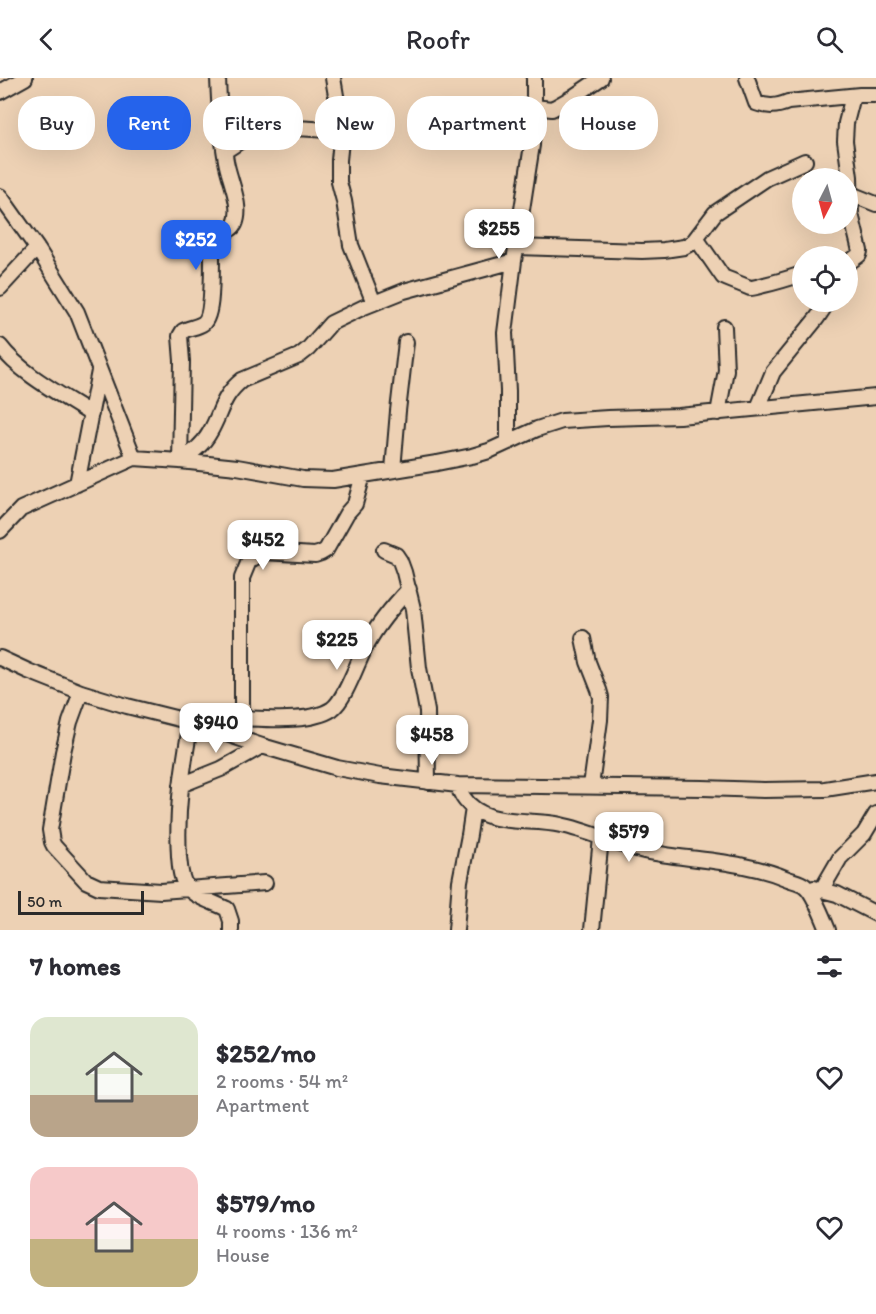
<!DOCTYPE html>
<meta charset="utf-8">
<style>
:root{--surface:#fff;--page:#f7f7f7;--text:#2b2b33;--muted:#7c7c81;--accent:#2563eb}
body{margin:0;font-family:Itim,sans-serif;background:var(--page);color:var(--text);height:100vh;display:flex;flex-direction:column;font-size:22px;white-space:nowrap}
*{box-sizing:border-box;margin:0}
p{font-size:20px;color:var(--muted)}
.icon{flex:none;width:33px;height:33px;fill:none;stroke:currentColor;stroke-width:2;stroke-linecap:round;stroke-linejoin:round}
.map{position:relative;height:852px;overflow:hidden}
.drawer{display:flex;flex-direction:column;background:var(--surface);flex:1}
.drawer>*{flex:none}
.banner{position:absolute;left:18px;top:18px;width:840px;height:54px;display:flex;gap:12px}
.needle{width:39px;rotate:186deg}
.fabs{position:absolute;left:792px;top:90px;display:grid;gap:12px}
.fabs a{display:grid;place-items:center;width:66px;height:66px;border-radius:50%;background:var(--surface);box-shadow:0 6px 24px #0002;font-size:30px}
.scale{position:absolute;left:18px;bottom:15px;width:126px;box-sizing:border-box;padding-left:6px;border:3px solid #2b2b2b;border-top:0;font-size:16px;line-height:21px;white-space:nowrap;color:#2b2b2b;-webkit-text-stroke:4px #edd1b4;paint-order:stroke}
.price{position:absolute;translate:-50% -51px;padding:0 14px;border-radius:12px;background:#fff;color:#222;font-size:20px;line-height:39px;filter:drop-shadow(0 2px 3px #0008)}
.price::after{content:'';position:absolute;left:50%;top:36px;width:18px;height:14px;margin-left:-9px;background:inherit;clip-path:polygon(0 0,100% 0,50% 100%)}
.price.current{background:var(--accent);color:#fff}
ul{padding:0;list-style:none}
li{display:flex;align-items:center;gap:18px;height:150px;padding:0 30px}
li span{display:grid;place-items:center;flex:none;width:168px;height:120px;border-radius:18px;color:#555}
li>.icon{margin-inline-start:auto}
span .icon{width:72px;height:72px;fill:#fffc;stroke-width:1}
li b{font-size:26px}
h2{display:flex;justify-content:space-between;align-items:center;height:72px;padding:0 30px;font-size:26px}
.chip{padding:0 21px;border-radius:24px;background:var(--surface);box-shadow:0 6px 24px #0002;font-size:21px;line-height:54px}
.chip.current{background:var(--accent);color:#fff}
header{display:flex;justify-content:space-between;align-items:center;height:78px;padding:0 30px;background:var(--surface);font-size:27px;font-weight:600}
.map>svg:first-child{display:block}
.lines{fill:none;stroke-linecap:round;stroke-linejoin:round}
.minor-casing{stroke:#2b2b2b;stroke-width:18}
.minor{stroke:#edd1b4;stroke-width:14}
</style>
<header><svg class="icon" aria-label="back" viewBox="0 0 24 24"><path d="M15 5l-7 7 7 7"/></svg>Roofr<svg class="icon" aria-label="search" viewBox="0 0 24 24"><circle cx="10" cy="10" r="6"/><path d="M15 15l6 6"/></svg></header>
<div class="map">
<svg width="876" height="852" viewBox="0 0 876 852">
<rect width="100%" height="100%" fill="#edd1b4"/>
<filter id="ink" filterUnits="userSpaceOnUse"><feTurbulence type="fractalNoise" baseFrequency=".0167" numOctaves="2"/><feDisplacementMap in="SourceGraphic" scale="12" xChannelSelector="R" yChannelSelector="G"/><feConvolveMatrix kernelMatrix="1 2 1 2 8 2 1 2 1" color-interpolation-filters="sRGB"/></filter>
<g filter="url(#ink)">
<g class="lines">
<defs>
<path id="minor" d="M333,0l9,53 -3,29v22l5,19 7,44 23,58
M747,0l9,25c12,4 20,4 32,-1l72,-7h16
M0,14l25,-14
M534,29l18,2 21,-12 28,-19
M225,73c9,-5 18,-13 28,-17 28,-10 61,-4 89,-3
M851,116l25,10
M0,118l37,52 40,64 57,146
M696,160l27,39c2,1 25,10 27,11 5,0 10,-2 14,-3 13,-3 26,-7 38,-11
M517,169l125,4 22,-1 20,-3 9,-5 22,-29 52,-35 38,-17
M848,185l11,-8 1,-4 -9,-37 -1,-37 -5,-36 1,-18 7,-27
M0,210l37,-40
M0,268c21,28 62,49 91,68
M758,330l15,-36 44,-54 8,-12 1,-4
M718,335l8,-43 -2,-43
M508,364v-51l-3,-58 9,-72 18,-116 2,-38v-29
M180,383l2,-100 -2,-25 3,-5c6,-3 14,-4 19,-7 14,-7 8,-69 11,-85 5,-8 18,-6 22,-15 8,-17 -6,-45 -9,-63 -5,-27 -7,-55 -8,-83
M180,383c12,-8 23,-16 30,-29 12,-21 12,-36 32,-52l57,-24 9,-7 23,-26 33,-16 40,-16 110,-30
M393,392l5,-59 8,-69
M77,406l22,-113
M0,453l21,-22 113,-51 46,3 57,6 66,12 30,1 104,-17 35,-7 17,-5 48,-22 25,-8 46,-3 71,-2 197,-19
M384,472l12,5 4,6 4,11 9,37 6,59 8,43 1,71
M583,560l5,24 11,28 2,7 -1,23 -9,66
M0,580l28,13 53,21 46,14 64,16 71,24 75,22 43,8 78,9 245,3 61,2 61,-1 51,-8
M81,614l-11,30 -7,30 -13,78 2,12 2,4 32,35 13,6 62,4 104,-8
M242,640c25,1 69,5 90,-9 14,-10 26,-49 35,-65 11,-20 26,-38 42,-55
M191,644c-8,44 -15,88 -12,134 1,9 1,23 8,31 9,11 27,15 40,22l4,12v9
M242,661v-161l7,-17 15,-9 51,3 6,-2 5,-3 21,-37 8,-9 8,-29
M181,707l40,-16 41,-23
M458,707c1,4 3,9 5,12 21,32 67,20 98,28 30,6 57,21 88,27 46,9 94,8 139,27 5,2 12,3 17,7 8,6 19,34 23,44
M814,810l23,6 39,20
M822,811l18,-31 24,-24 12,-20
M456,852l4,-49 9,-46 4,-27
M592,852l9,-92"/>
</defs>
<use href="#minor" class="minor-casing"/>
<use href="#minor" class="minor"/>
</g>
</g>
</svg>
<div class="fabs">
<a><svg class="needle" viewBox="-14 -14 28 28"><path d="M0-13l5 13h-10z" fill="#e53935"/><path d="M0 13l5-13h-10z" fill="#7c7c81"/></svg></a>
<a><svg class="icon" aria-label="locate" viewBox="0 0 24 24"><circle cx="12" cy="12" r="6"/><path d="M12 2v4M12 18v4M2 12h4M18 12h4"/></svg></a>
</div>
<div class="scale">50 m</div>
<b class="price" style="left:499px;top:182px">$255</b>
<b class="price current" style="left:196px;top:193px">$252</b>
<b class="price" style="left:263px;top:493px">$452</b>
<b class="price" style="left:337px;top:593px">$225</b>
<b class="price" style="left:216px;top:676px">$940</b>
<b class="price" style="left:432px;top:688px">$458</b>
<b class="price" style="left:629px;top:785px">$579</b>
<div class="banner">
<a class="chip">Buy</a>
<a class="chip current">Rent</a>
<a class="chip">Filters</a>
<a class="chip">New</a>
<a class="chip">Apartment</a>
<a class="chip">House</a>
</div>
</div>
<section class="drawer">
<h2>7 homes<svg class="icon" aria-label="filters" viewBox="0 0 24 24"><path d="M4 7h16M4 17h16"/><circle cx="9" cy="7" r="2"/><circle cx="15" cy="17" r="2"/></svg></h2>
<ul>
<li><span style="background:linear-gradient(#dfe7d0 65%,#b9a48a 0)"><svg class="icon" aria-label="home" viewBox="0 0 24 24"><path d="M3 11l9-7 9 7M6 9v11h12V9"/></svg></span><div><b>$252/mo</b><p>2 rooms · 54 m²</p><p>Apartment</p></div><svg class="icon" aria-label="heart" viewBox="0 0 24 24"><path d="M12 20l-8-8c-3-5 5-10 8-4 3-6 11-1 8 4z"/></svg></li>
<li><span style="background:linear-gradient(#f6c9c9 60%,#c2b280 0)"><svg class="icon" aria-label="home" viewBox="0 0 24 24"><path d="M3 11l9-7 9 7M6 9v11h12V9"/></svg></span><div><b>$579/mo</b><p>4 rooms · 136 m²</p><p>House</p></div><svg class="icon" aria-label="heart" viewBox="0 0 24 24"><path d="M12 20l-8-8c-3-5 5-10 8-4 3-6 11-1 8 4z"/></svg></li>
</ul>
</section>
